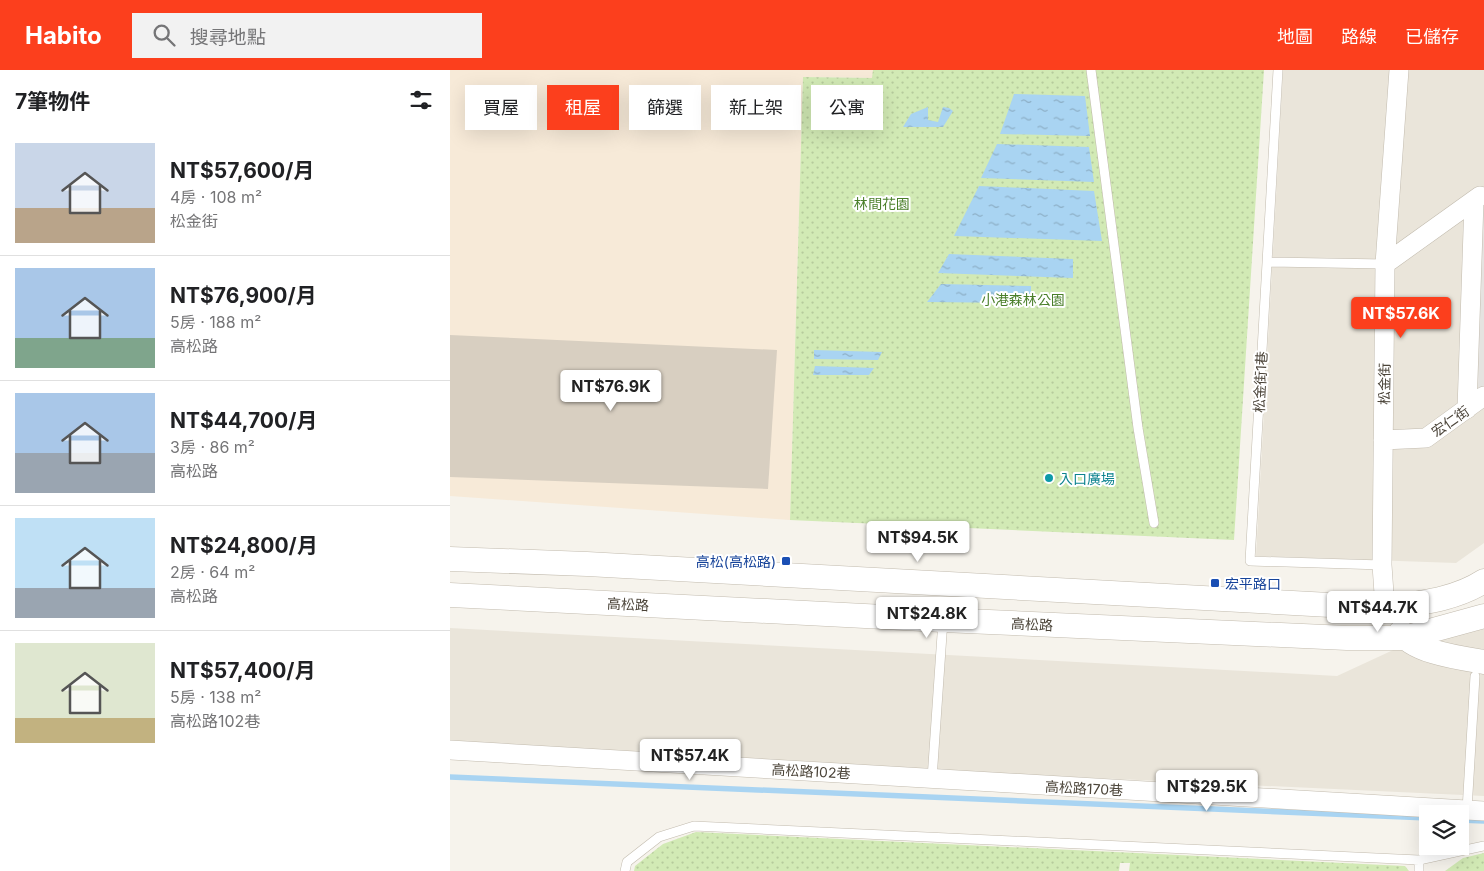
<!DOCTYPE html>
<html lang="zh-TW">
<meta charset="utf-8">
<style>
:root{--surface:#fff;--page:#f2f2f2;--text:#202124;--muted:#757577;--line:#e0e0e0;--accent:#fc3f1d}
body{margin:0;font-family:Inter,"Noto Sans TC",sans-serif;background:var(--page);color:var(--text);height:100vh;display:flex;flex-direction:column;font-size:19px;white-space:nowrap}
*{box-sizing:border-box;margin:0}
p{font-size:16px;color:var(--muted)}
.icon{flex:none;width:28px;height:28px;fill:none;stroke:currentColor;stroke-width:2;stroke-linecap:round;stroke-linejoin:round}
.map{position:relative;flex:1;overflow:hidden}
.drawer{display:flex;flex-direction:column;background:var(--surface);width:450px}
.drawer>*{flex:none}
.banner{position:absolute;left:15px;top:15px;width:475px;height:45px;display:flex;gap:10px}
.fabs{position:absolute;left:969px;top:735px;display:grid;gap:10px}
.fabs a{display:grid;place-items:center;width:50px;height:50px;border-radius:0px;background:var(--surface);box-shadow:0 5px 20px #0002;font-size:25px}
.price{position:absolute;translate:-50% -42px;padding:0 11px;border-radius:5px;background:#fff;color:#222;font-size:16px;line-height:32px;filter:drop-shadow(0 1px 2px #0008)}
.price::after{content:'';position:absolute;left:50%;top:30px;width:15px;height:11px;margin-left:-8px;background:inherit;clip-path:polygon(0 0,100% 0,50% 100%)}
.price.on{background:var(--accent);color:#fff}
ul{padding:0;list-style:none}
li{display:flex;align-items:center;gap:15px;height:125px;padding:0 15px}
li+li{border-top:1px solid var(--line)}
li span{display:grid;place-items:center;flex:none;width:140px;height:100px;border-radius:0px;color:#555}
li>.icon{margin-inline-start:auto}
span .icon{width:60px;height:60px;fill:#fffc;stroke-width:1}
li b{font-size:21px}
h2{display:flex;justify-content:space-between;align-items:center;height:60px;padding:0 15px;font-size:21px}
.tag{padding:0 18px;border-radius:0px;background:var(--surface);box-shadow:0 5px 20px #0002;font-size:18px;line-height:45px}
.tag.on{background:var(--accent);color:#fff}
header{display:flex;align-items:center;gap:30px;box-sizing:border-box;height:70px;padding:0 25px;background:var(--accent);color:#fff}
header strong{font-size:24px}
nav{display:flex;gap:28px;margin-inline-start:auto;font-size:18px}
.search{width:350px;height:45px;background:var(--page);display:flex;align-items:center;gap:12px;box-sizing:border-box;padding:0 18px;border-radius:0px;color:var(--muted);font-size:19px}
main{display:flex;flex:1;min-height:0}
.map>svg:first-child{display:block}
.residential{fill:#eae5da}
.commercial{fill:#f7ead8}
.green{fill:url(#green-dots)}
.parking{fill:#e5e3e0}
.water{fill:url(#water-ripples)}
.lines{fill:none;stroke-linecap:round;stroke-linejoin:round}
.stream{stroke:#a9d4f2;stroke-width:5.5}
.building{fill:#d8cfc1}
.service-casing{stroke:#c2bbae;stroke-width:10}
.minor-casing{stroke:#c2bbae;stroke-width:20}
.tertiary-casing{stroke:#c2bbae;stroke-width:25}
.service{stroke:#fff;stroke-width:9}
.minor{stroke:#fff;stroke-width:19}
.tertiary{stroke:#fff;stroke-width:24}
.culture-dot{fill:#0f9aa8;stroke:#fff;stroke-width:2}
.transit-dot{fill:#1a4fb4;stroke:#fff;stroke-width:2}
.labels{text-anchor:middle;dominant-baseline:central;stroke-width:4;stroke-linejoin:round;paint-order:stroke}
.park-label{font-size:14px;fill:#4a7f2a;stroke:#fff}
.street-label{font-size:14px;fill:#4b4439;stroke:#fff}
.culture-label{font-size:14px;fill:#0d838f;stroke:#fff;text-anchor:start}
.transit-label{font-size:14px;fill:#164399;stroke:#fff;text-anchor:end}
</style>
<header>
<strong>Habito</strong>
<div class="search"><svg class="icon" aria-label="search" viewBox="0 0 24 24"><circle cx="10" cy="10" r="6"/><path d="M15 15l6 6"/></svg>搜尋地點</div>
<nav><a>地圖</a><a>路線</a><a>已儲存</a></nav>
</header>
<main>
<section class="drawer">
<h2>7筆物件<svg class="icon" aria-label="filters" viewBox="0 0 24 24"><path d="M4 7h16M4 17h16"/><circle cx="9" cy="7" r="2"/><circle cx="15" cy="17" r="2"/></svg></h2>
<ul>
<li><span style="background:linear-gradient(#c9d6e8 65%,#b9a48a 0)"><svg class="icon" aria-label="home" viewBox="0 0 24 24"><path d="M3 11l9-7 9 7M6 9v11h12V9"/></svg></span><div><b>NT$57,600/月</b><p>4房 · 108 m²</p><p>松金街</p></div></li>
<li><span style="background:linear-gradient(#a9c7e8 70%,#7fa58c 0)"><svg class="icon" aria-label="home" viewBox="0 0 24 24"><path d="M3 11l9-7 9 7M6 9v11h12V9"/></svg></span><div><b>NT$76,900/月</b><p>5房 · 188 m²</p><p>高松路</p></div></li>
<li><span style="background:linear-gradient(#a9c7e8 60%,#9aa5b1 0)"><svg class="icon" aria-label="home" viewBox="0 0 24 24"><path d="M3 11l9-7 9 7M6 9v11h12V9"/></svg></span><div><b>NT$44,700/月</b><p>3房 · 86 m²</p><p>高松路</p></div></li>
<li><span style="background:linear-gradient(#bfe0f5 70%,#9aa5b1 0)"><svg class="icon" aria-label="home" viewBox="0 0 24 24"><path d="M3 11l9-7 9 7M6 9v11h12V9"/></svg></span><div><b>NT$24,800/月</b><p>2房 · 64 m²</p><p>高松路</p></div></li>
<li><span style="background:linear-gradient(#dfe7d0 75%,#c2b280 0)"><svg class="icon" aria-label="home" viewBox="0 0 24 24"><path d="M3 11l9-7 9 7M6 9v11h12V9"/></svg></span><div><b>NT$57,400/月</b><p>5房 · 138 m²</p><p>高松路102巷</p></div></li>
</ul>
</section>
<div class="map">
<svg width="1034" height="801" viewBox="0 0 1034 801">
<defs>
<pattern id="green-dots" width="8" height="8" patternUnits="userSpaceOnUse" patternTransform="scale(1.25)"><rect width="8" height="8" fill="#d2eab5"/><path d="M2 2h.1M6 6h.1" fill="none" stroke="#b6ca9c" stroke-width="1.8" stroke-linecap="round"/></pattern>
<pattern id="water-ripples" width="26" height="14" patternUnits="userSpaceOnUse" patternTransform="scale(1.25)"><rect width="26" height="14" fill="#a9d4f2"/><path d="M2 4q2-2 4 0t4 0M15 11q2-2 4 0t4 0" fill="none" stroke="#8caec5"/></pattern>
</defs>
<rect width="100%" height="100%" fill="#f6f3ec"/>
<path class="residential" d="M833,0h201v473l-28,20 -200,-7z
M1034,538v188l-1034,-48v-120l887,48z"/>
<path class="commercial" d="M0,0h423v8l-70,-1 -13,443 -340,-24z"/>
<path class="green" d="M423,0h391l-30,470 -444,-20 13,-443 69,1z
M246,762l709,34 4,5h-280l1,-8h-10l-1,8h-485l1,-5 28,-22z
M1034,783v18h-39l18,-13z"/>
<path class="parking" d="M1034,129v189l-6,5 2,-191z"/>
<path class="water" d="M564,24l71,2 5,40 -90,-2z
M478,37v13l10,2 5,-15 6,1 4,3 -10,16h-40l8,-13z
M547,74l92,3 5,35 -113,-4z
M529,116l115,5 8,50 -148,-5z
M499,184l124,5v19l-135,-5z
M491,214l90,2v17l-104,-1z
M364,280l68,2 -4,8 -64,-1z
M365,296l59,2 -5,7h-56z"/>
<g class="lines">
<path class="stream" d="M0,707l978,41
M1010,750l24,1"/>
</g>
<path class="building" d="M0,265l327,15 -9,139 -318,-12z"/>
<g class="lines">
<defs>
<path id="service" d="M641,0l47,358 16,95
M828,0l-28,491 132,4
M817,192l118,2
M482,709l11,-159
M1017,740l8,-134
M969,790v11
M175,801l2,-9 32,-25 35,-11 725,34 65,-14"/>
<path id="minor" d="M935,194l95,-68
M1017,339l7,-208
M933,370l43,-2 58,-42
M935,538l-3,-43 3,-301 14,-194
M0,680l1034,61"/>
<path id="tertiary" d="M0,489l137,5 798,44c34,-5 70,-8 99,-27
M0,525l493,25 404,18h57l80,-22
M951,562c12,20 60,26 83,30"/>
</defs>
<use href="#service" class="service-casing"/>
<use href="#minor" class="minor-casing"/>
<use href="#tertiary" class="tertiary-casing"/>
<use href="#service" class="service"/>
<use href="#minor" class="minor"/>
<use href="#tertiary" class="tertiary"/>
</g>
<circle class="culture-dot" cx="599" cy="408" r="5"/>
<g class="transit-dot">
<rect x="331" y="486" width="10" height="10" rx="2.5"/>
<rect x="760" y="508" width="10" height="10" rx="2.5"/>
</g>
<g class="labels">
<g class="park-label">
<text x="432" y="133">林間花園</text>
<text x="573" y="229">小港森林公園</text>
</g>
<g class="street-label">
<text transform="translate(810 312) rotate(-87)">松金街1巷</text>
<text transform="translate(934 314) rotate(-89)">松金街</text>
<text transform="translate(1000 351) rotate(-35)">宏仁街</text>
<text transform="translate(178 534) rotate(3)">高松路</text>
<text transform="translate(582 554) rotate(3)">高松路</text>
<text transform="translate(361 701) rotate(3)">高松路102巷</text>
<text transform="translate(634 718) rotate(3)">高松路170巷</text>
</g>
<g class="culture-label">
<text x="609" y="408">入口廣場</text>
</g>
<g class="transit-label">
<text x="326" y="491">高松(高松路)</text>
<text x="775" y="513" text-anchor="start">宏平路口</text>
</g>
</g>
</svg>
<div class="fabs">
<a><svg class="icon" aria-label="layers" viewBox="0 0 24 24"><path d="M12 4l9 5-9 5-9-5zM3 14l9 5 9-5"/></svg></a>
</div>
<b class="price on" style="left:951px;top:269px">NT$57.6K</b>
<b class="price" style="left:161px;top:342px">NT$76.9K</b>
<b class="price" style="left:468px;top:493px">NT$94.5K</b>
<b class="price" style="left:928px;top:563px">NT$44.7K</b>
<b class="price" style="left:477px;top:569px">NT$24.8K</b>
<b class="price" style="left:240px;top:711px">NT$57.4K</b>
<b class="price" style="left:757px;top:742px">NT$29.5K</b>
<div class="banner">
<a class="tag">買屋</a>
<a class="tag on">租屋</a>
<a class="tag">篩選</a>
<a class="tag">新上架</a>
<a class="tag">公寓</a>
</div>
</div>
</main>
